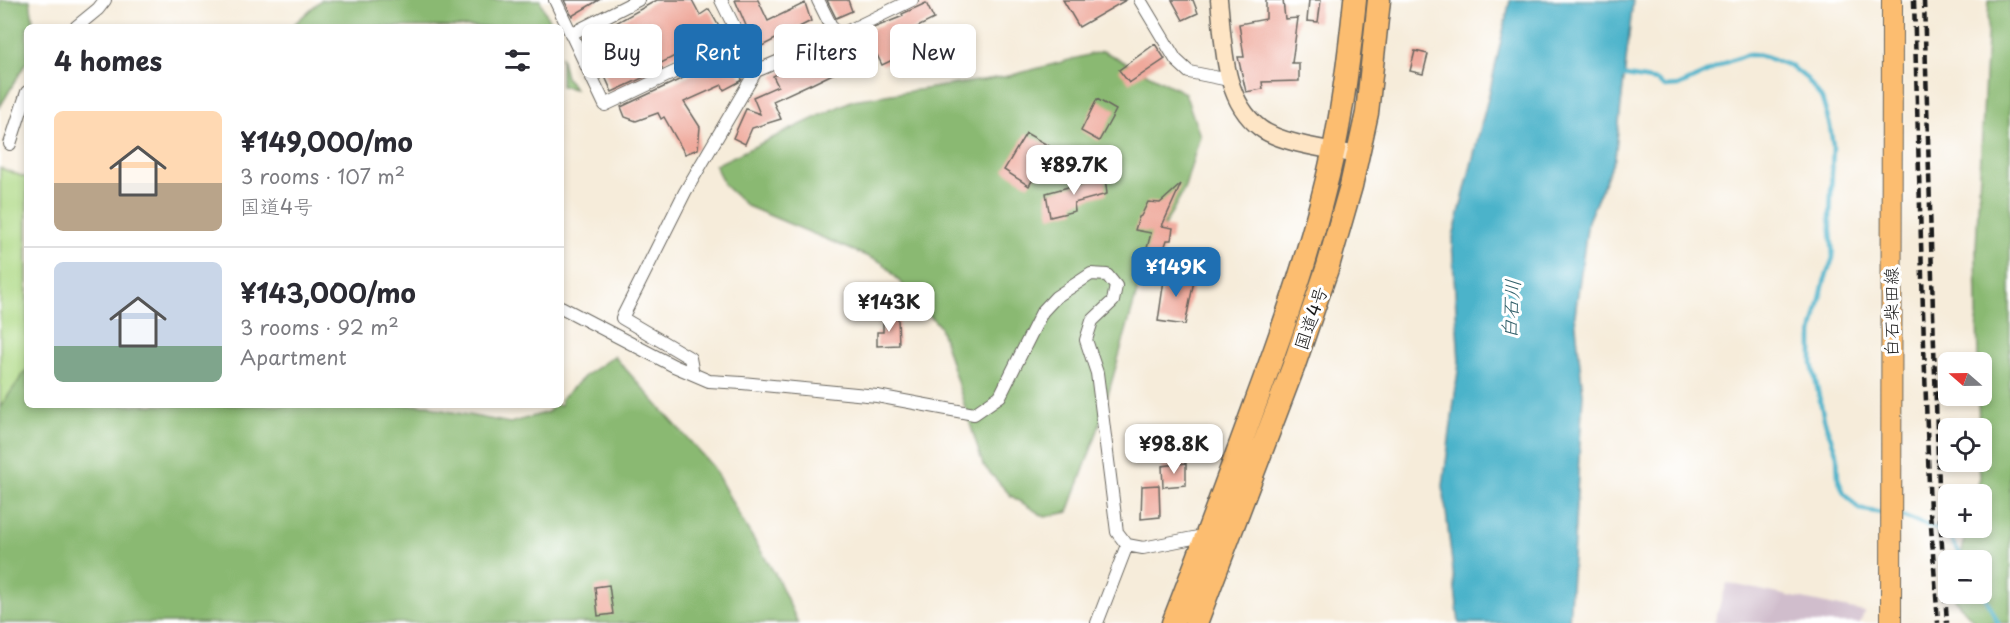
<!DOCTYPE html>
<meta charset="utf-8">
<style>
:root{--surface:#fff;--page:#f2f2f3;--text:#2b2b33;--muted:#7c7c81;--line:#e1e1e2;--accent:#1f6fb2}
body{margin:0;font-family:"Playpen Sans","Klee One",sans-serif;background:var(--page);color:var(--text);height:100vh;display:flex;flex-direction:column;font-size:22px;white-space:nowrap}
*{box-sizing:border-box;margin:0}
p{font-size:20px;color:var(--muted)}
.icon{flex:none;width:33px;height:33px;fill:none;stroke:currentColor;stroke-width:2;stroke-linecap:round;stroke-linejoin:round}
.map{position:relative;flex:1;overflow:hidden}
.panel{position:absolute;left:24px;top:24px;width:540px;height:384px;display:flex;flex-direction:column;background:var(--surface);border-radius:9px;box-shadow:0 3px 9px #0003}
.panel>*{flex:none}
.top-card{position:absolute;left:582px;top:24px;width:570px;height:54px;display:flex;gap:12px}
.needle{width:39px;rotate:290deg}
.buttons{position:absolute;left:1938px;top:352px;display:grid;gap:12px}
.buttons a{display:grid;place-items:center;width:54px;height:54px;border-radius:9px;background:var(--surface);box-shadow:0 3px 9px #0003;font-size:30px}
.price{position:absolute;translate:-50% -51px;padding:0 14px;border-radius:12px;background:#fff;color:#222;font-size:20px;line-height:39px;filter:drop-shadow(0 2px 3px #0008)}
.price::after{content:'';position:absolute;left:50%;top:36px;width:18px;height:14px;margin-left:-9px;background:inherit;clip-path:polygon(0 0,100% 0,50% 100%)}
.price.on{background:var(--accent);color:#fff}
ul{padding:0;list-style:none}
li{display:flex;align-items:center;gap:18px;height:150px;padding:0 30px}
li+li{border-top:2px solid var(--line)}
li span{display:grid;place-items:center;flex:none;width:168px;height:120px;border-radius:9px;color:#555}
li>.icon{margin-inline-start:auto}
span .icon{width:72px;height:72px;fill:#fffc;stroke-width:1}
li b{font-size:26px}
h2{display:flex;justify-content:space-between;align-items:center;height:72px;padding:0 30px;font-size:26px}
.tag{padding:0 21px;border-radius:9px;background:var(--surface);box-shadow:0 3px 9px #0003;font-size:21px;line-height:54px}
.tag.on{background:var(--accent);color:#fff}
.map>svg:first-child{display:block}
.industrial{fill:#d0bdcc}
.green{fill:#aed985;stroke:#657a50;stroke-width:1.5}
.forest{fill:#8ab972;stroke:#536a47;stroke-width:1.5}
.water{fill:#4cb3ca;stroke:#346873;stroke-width:1.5}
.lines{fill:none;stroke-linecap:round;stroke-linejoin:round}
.stream{stroke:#4cb3ca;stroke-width:4.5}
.building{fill:#efa99b}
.street-casing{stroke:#68655e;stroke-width:14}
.secondary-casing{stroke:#68655e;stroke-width:19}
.primary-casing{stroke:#68655e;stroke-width:22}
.highway-casing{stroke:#68655e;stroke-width:25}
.street{stroke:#fff;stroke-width:12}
.secondary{stroke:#fee5c5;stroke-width:16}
.primary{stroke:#fcbd6f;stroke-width:20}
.highway{stroke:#fcbd6f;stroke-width:22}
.rail{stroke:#1c1c1c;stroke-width:4.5;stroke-dasharray:9 4.5;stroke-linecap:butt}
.labels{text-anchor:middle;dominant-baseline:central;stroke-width:6;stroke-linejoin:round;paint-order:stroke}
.street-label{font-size:18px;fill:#1c1c1c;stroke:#fff}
.water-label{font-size:20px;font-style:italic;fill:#32606a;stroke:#fff}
</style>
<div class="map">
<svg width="2010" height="623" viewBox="0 0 2010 623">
<rect width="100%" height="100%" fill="#fff"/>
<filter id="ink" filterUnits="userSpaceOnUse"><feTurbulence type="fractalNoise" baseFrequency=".0167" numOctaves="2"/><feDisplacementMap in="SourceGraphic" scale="12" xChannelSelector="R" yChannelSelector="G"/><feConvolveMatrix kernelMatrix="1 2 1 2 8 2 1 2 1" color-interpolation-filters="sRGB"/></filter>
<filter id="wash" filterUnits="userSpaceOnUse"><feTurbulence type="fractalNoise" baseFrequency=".008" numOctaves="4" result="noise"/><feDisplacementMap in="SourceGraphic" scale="24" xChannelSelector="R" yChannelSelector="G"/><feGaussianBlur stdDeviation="1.35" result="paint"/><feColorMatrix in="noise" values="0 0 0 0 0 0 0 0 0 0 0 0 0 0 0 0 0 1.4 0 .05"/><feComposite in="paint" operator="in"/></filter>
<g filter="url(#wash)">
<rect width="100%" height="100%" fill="#f6ecda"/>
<path class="industrial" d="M1727,583l137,29v1l-4,10h-146z"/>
<path class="green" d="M0,168l27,10v221l-27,14z"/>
<path class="forest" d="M0,0h30l4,27h-7v34l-27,46z
M321,0h219l12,27h-261z
M1989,0h21v623h-34l-21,-23 1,-6h26v-33h-22l7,-33h15v-33h-7l5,-17 -1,-16h3v-33h-3l-1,-33h4v-33h-4l-2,-115z
M1103,51l82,42 15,43 -16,54 -37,67 -49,173 -30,82 -23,5 -34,-21 -28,-31 -43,-138 -57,-64 -136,-57 -23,-21 -9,-20 138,-65 156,-24z
M561,56l5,21 9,12 -14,-3z
M614,356l99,111 30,55 34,55 21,46h-798v-216l27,-38v36h402l8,4 73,14 38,-11 7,-7h6v-6l25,-24z"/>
<path class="water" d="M1510,0h123l-18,158 -27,63 -13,94 8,79 -14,229h-110l-16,-137 16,-123 -7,-122 38,-151z"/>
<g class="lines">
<path class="stream" d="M1620,75l37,6 8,6 13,-1 26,-12 23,-12 19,-7h13l32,11 16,13 15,20 8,27 3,20 -3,72 3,40 -9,24 -12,51v31l12,55 13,36 1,23 6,15 15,16 28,5
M1896,514l51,19 17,28
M1982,590l16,33"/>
</g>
<g id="blocks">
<path class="building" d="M564,0h35l-27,16z
M657,0h35l8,15 9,-6 13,23 -63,32 3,5 -50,23 -15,-33 -4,2 -11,-23 17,-9 1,3z
M735,0h23l10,21 37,-18 6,18 -55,28z
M827,0h21l4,11 -16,7z
M1063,0h63l-47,27z
M1172,0h21l5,13 -15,7z
M1266,0h17l2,19 13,-1 -6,45h7v18l-37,1 1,7 -17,3 -8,-35h6l-5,-33 27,-5z
M1309,0h12l-3,22 -11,-1z
M926,3l8,16 -41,20 8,17 -19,9 -5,-10 -28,12v-1l-39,19v-1l-37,17 8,18 -29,9 -7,16 -12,-6 13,-29 14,5 -7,-17 25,-11 -5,-10 20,-10 2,3 33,-15 1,2 39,-21 -2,-4 37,-15 -1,-2z
M1155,44l10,15 -36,24 -10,-13z
M1415,51l13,3 -5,20 -13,-3z
M730,55l12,24 -1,2 -17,9 -2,-5 -38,17 16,25 -2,22 -13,5 -21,-37 -3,2 -3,-6 -22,8 -11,-4 -4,-10 77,-36 1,2z
M1097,99l19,11 -17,31 -18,-10z
M1026,133l25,14 -22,39 -25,-16z
M1105,177l2,17 -33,9 1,8 -25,6 -4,-24z
M1181,184l-19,42 11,2 -2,12h-4l-10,30 -15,-3 9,-34 -16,-3 4,-13 2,-1 7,-14 12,1z
M1165,273l30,3 -10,49 -27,-4z
M898,318l1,27 -22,1v-14h6v-13z
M1186,463v22l-23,2 -1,-21z
M1159,485l1,32 -19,2 1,-33z
M609,585l4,29 -15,2 -3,-29z"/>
</g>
</g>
<g filter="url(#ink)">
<use href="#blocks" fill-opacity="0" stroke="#68655e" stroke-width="1.5"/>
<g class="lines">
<defs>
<path id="street" d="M555,0l50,105 135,-64
M721,0l35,71
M818,0l18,36
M1140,0l36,60 13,12 40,8
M76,27l22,-18 7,-9
M571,34l67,-34
M10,144l17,-52
M561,307l113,59 35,15 33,2 135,13 97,18 26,-18 42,-84 14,-15 35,-23 16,1 9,11 -3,15 -21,20 -6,19 11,33 20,159 10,13 16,3 65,-13
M693,374l-3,-16 -68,-40 63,-126 71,-121 84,-36 72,-35
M1097,623l30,-78"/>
<path id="secondary" d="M1219,0c5,43 3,99 41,128 21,16 72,22 98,27"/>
<path id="primary" d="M1891,623l1,-623"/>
<path id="highway" d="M1173,623c28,-71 54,-142 80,-213 32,-86 62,-172 81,-261 10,-49 16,-99 21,-149
M1196,623l98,-258 34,-99 23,-80 16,-73 12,-113"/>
</defs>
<use href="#street" class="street-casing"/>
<use href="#secondary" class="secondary-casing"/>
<use href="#primary" class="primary-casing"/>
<use href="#highway" class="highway-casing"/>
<use href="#street" class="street"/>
<use href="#secondary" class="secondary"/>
<use href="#primary" class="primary"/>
<use href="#highway" class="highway"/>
<path class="rail" d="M1914,0l10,345 6,167 8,111
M1924,0l10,346 6,169 7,108"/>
</g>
</g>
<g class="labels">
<g class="street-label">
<text transform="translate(1890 312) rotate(-90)">白石柴田線</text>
<text transform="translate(1310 318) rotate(-71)">国道4号</text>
</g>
<g class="water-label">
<text transform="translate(1510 309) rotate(-86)">白石川</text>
</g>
</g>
</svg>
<div class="buttons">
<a><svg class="needle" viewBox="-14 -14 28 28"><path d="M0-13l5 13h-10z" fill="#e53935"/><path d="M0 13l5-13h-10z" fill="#7c7c81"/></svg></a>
<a><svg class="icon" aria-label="locate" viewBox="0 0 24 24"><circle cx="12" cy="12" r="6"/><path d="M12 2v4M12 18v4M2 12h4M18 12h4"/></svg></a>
<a>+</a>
<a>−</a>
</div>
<b class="price" style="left:1074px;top:196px">¥89.7K</b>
<b class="price on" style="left:1176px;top:298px">¥149K</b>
<b class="price" style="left:889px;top:333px">¥143K</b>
<b class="price" style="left:1174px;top:475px">¥98.8K</b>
<div class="top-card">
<a class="tag">Buy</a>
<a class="tag on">Rent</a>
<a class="tag">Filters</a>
<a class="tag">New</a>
</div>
<section class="panel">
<h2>4 homes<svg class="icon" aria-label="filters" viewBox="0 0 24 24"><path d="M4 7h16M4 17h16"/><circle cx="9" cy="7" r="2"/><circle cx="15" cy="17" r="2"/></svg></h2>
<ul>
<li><span style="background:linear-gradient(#ffd9b3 60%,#b9a48a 0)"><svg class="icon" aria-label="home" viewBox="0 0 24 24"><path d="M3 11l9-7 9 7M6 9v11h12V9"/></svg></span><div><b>¥149,000/mo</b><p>3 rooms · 107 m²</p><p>国道4号</p></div></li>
<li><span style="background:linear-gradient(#c9d6e8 70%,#7fa58c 0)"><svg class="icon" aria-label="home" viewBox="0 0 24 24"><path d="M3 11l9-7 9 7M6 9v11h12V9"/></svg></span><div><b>¥143,000/mo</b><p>3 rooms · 92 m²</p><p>Apartment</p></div></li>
</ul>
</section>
</div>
